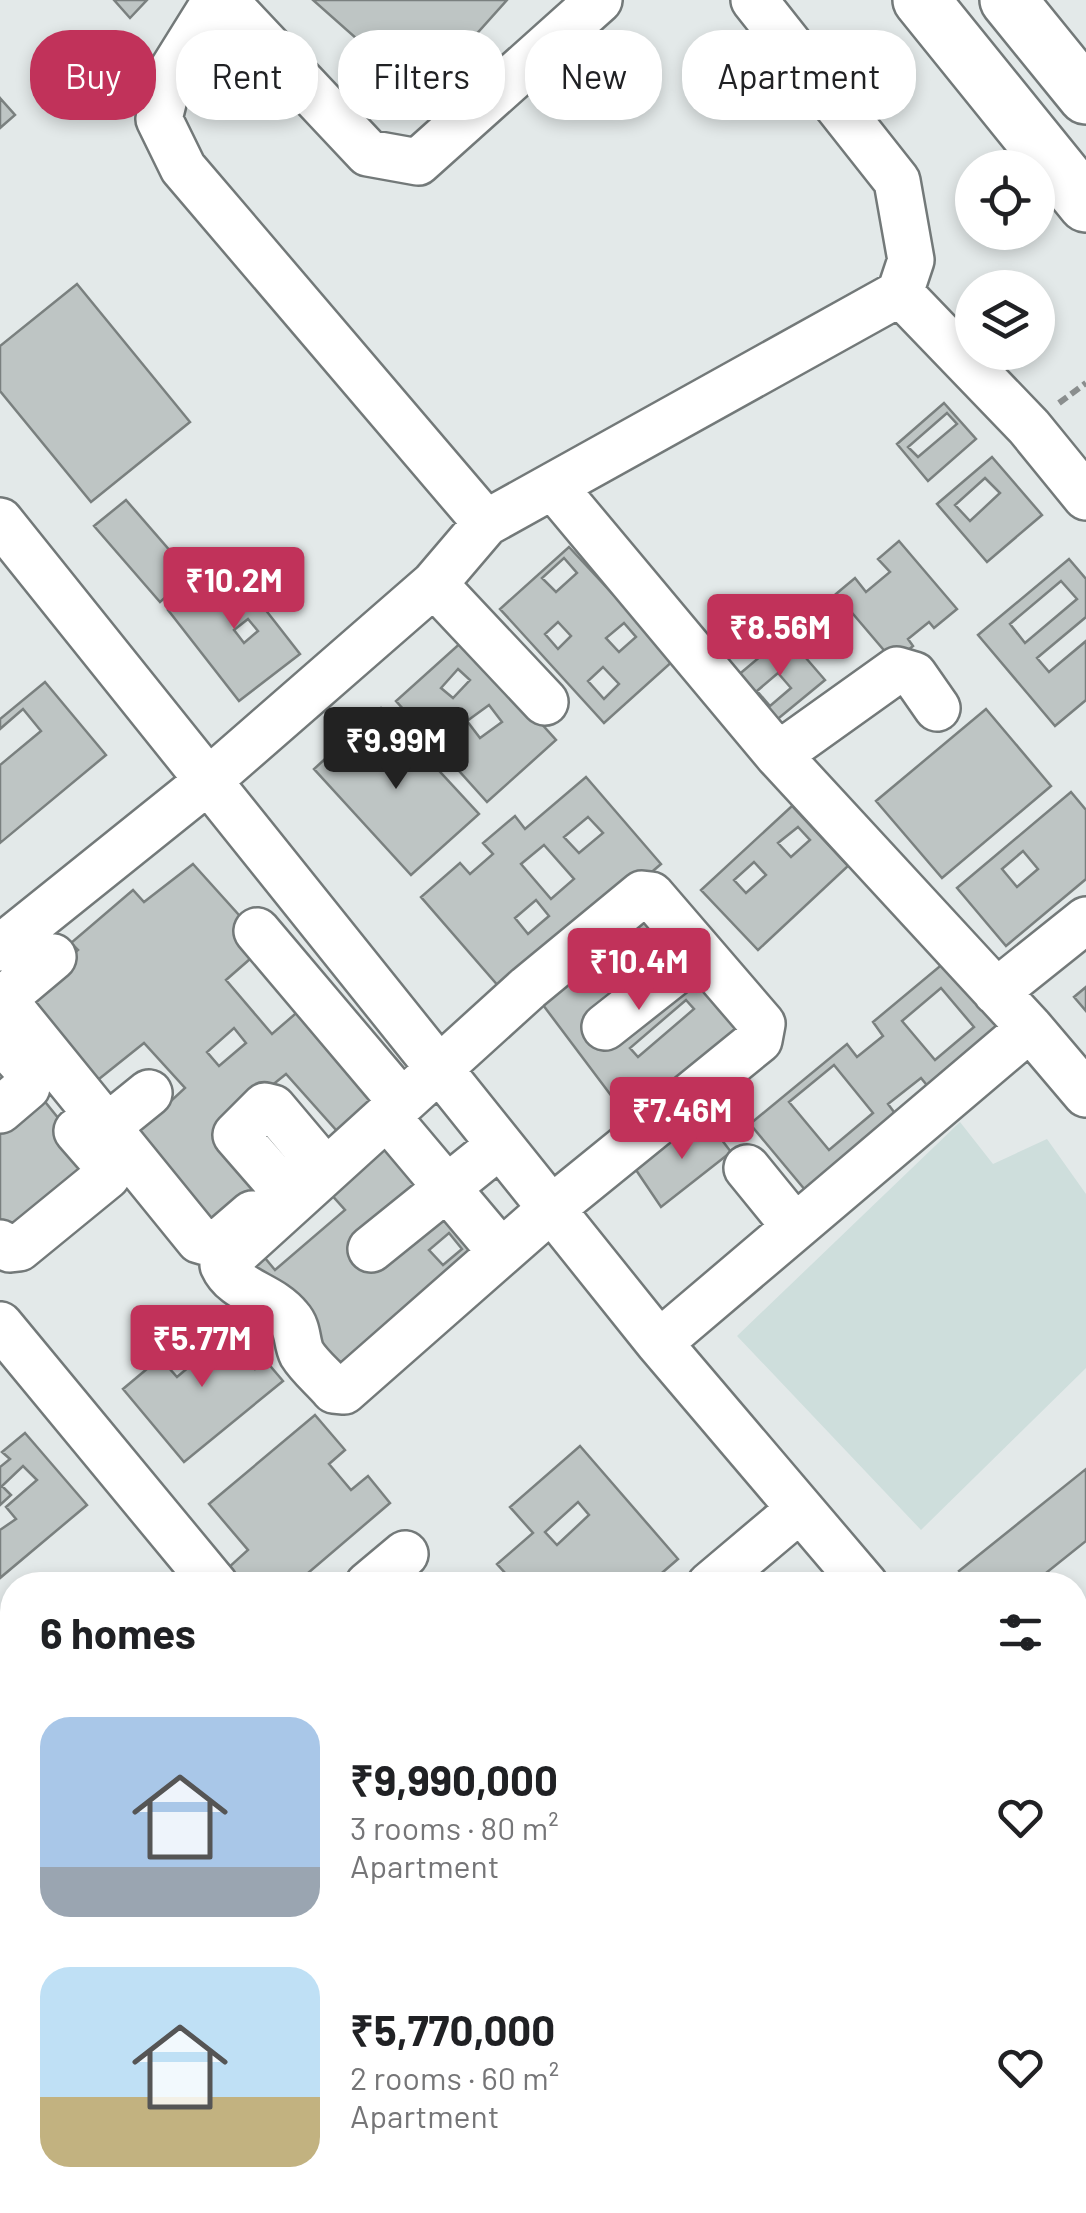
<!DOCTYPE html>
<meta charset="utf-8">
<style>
:root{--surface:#fff;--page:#f2f2f2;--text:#202124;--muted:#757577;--accent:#c1325a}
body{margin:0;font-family:Barlow,sans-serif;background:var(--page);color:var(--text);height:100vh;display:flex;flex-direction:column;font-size:38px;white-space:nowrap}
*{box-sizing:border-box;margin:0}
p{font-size:32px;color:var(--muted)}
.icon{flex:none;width:55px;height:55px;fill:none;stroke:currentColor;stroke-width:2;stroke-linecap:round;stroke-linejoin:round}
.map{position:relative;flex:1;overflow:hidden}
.drawer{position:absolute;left:0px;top:1572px;width:1088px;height:642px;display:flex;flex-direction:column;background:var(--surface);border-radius:40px 40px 0 0;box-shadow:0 5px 15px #0003}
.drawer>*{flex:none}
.guide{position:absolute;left:30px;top:30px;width:1028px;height:90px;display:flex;gap:20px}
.fabs{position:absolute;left:955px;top:150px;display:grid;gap:20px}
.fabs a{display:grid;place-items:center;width:100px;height:100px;border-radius:50%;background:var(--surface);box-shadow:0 5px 15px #0003;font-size:50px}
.price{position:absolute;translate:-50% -85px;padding:0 22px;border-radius:10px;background:var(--accent);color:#fff;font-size:32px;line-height:65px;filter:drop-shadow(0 2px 5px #0008)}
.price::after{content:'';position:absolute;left:50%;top:60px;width:30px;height:22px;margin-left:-15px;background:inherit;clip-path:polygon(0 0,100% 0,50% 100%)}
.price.current{background:#222;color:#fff}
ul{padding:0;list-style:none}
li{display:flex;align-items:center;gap:30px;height:250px;padding:0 40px}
li span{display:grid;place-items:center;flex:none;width:280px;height:200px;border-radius:30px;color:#555}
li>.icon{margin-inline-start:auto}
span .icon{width:120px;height:120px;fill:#fffc;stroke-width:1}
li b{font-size:42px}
h2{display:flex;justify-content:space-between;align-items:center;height:120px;padding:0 40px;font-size:42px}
.pill{padding:0 35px;border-radius:40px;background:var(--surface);box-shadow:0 5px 15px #0003;font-size:35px;line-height:90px}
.pill.current{background:var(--accent);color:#fff}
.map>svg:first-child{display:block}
.built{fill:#cededc}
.building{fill:#bec5c4;stroke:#7a807f;stroke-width:2.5;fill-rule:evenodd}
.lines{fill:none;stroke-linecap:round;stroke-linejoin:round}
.minor-casing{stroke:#737979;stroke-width:50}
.highway-casing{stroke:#737979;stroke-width:60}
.path{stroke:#8a8e8e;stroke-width:6;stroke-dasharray:10 5;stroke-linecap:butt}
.minor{stroke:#fff;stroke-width:45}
.highway{stroke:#fff;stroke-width:55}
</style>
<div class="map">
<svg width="1086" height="2213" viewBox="0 0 1086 2213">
<rect width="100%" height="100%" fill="#e3e9e9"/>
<path class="built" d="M960,1122l33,42 54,-25 39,55v174l-165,162 -184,-194z"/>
<path class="building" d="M114,0h33l-17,18z
M313,0h194l-34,38 15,14 -51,58z
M0,98l15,17 -15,13z
M77,284l113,138 -99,80 -91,-111v-45z
M944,403l32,36 -48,42 -31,-37zM947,413l10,11 -39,33 -10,-10z
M992,457l50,58 -55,47 -50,-58zM985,478l15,15 -30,28 -15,-16z
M126,500l65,75 -31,27 -66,-76z
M899,541l58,68 -23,19 -5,-6 -21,17 5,7 -19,16 -58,-68 19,-16 11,14 24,-20 -12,-13z
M569,547l105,113 -70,63 -104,-114zM564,558l13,15 -21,19 -14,-14zM558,622l13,14 -13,13 -13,-15zM624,623l12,14 -17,15 -13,-14zM603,667l16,17 -15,15 -16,-18z
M1069,559l17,20v38l-49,41 12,14 37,-31v59l-31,26 -77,-91zM1061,581l16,18 -52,44 -15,-19z
M229,563l71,91 -61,47 -71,-91zM211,582l8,11 -17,13 -8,-10zM248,619l10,12 -14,12 -10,-13z
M786,635l39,45 -51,42 -38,-45zM778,673l13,15 -21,18 -13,-15z
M465,639l91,101 -69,62 -91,-101zM458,669l12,11 -17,18 -12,-10zM489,705l13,17 -22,16 -13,-17z
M45,682l61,73 -106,88v-78l41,-34 -18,-22 -23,20v-10z
M381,708l98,106 -68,61 -97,-106zM376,737l12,14 -15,13 -12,-13z
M986,709l65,77 -109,92 -66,-77z
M586,777l75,87 -154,132 -86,-99 39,-34 10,11 23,-20 -10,-11 32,-27 10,13zM588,817l15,16 -24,20 -15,-16zM544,845l30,34 -23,20 -30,-35zM536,900l13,16 -21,18 -13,-16z
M1071,792l15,18v69l-80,67 -49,-58zM1023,851l15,18 -21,18 -15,-18z
M792,806l56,60 -90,84 -57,-60zM798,827l12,13 -19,17 -13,-14zM754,862l12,13 -20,18 -12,-13z
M193,864l73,81 -40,35 46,54 37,-32 77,90 -49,39 -51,-57 -63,51 48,55 -60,52 -82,-92 56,-52 -41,-45 -50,40 -71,-85 55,-48 -7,-7 62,-53 11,12zM234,1028l12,15 -27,23 -12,-14z
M640,902l107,127 -113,97 -100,-133zM629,930l12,13 -55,46 -11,-13zM686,1000l8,9 -56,48 -8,-9z
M945,962l57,68 -72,59 -9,-11 -33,26 9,12 -91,75 -56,-67 97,-80 10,13 26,-21 -10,-14zM941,988l33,39 -39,33 -33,-39zM834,1065l39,48 -44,37 -40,-48z
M1086,987v24l-12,-14z
M38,1093l66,82 -104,59v-110z
M705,1118l26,34 -70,55 -27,-40z
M394,1138l99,115 -154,131 -99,-115 20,-17 15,18 70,-60 -15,-17zM449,1233l13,16 -19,16 -14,-15z
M221,1307l16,19 -10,9 28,34 11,-8 17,20 -99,81 -61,-73 37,-31 17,19 32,-27 -15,-19z
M315,1415l30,35 -16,14 22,26 17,-14 22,27 -96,82h-51l-15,-17 20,-18 -39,-46z
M25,1433l62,72 -87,73v-48l16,-11 -10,-12 31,-27 -14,-14 -21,20 9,9 -11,10v-38l10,-8 -8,-7z
M580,1446l98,113 -30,26h-132l-19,-21 36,-31 -23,-26zM578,1502l11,13 -32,30 -12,-13z
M1086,1469v72l-55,44h-61l-11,-14z
M1086,2040v38l-11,10v-39z
M104,2202h195l-12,11h-195z
M464,2202h186l9,11h-186z
M919,2202h88l10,11h-96z"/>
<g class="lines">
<defs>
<path id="minor" d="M216,0l-46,74 -11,45 24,49 303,355
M224,0l144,153 50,9 181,-162
M900,293l129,134 57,70
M553,486l225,269 252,273 56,66
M0,521l659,822 206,242
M434,584l111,118
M778,755l119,-85 17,5 23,33
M642,894l9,1 111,129 -3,16 -208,169 -207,182 -10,-1c-10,-12 -24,-23 -32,-36 -6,-12 -3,-25 -13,-36 -19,-24 -54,-26 -66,-53l305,-277z
M257,931l137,162
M0,948l208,-167 226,-197 52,-61 414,-230 11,-33 -14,-79 -143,-181
M996,992l90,-72
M0,995l199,245 17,5 36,-31
M3,999l50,-42
M605,1027l95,-75
M0,1039l30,33 -3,15 -27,23
M107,1127l42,-34
M400,1132l101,120
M747,1168l48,59
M282,1188l-46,-53 29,-29 8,2 43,51
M0,1243l10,6 9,-1 88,-72 4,-6 -34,-39
M371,1249l129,-104
M0,1325l215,260
M659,1343l371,-315
M368,1585l37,-31
M710,1585l90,-76
M1075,1831l11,13
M0,1897l12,-10
M1075,1978l11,-9
M0,2044l12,15
M728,2202l8,11
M1036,2202l9,11
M789,2213l13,-11"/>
<path id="highway" d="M921,0l165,204
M1008,0l78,96"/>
</defs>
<use href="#minor" class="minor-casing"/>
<use href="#highway" class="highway-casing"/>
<path class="path" d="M1059,403l27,-20"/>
<use href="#minor" class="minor"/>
<use href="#highway" class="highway"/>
</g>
</svg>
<div class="fabs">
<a><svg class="icon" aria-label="locate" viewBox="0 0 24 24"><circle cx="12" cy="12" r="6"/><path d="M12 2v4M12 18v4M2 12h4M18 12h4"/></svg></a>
<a><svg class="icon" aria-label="layers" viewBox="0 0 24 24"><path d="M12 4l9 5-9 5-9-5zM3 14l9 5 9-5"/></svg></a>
</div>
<b class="price" style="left:234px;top:632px">₹10.2M</b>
<b class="price" style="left:780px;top:679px">₹8.56M</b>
<b class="price current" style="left:396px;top:792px">₹9.99M</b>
<b class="price" style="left:639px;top:1013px">₹10.4M</b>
<b class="price" style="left:682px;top:1162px">₹7.46M</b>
<b class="price" style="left:202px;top:1390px">₹5.77M</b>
<div class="guide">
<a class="pill current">Buy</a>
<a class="pill">Rent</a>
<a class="pill">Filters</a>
<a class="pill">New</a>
<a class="pill">Apartment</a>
</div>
<section class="drawer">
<h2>6 homes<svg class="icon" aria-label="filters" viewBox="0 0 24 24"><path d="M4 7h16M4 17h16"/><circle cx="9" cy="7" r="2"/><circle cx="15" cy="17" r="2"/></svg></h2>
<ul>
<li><span style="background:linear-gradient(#a9c7e8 75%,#9aa5b1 0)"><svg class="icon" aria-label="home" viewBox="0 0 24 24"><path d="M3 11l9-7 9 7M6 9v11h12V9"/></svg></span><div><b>₹9,990,000</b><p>3 rooms · 80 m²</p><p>Apartment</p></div><svg class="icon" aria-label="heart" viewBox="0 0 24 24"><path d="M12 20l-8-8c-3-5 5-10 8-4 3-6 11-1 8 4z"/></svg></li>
<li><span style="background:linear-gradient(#bfe0f5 65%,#c2b280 0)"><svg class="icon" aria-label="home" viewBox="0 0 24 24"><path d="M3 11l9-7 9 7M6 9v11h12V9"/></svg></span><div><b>₹5,770,000</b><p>2 rooms · 60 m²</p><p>Apartment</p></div><svg class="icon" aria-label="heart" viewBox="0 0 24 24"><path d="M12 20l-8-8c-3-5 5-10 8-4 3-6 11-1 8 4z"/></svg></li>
</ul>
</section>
</div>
